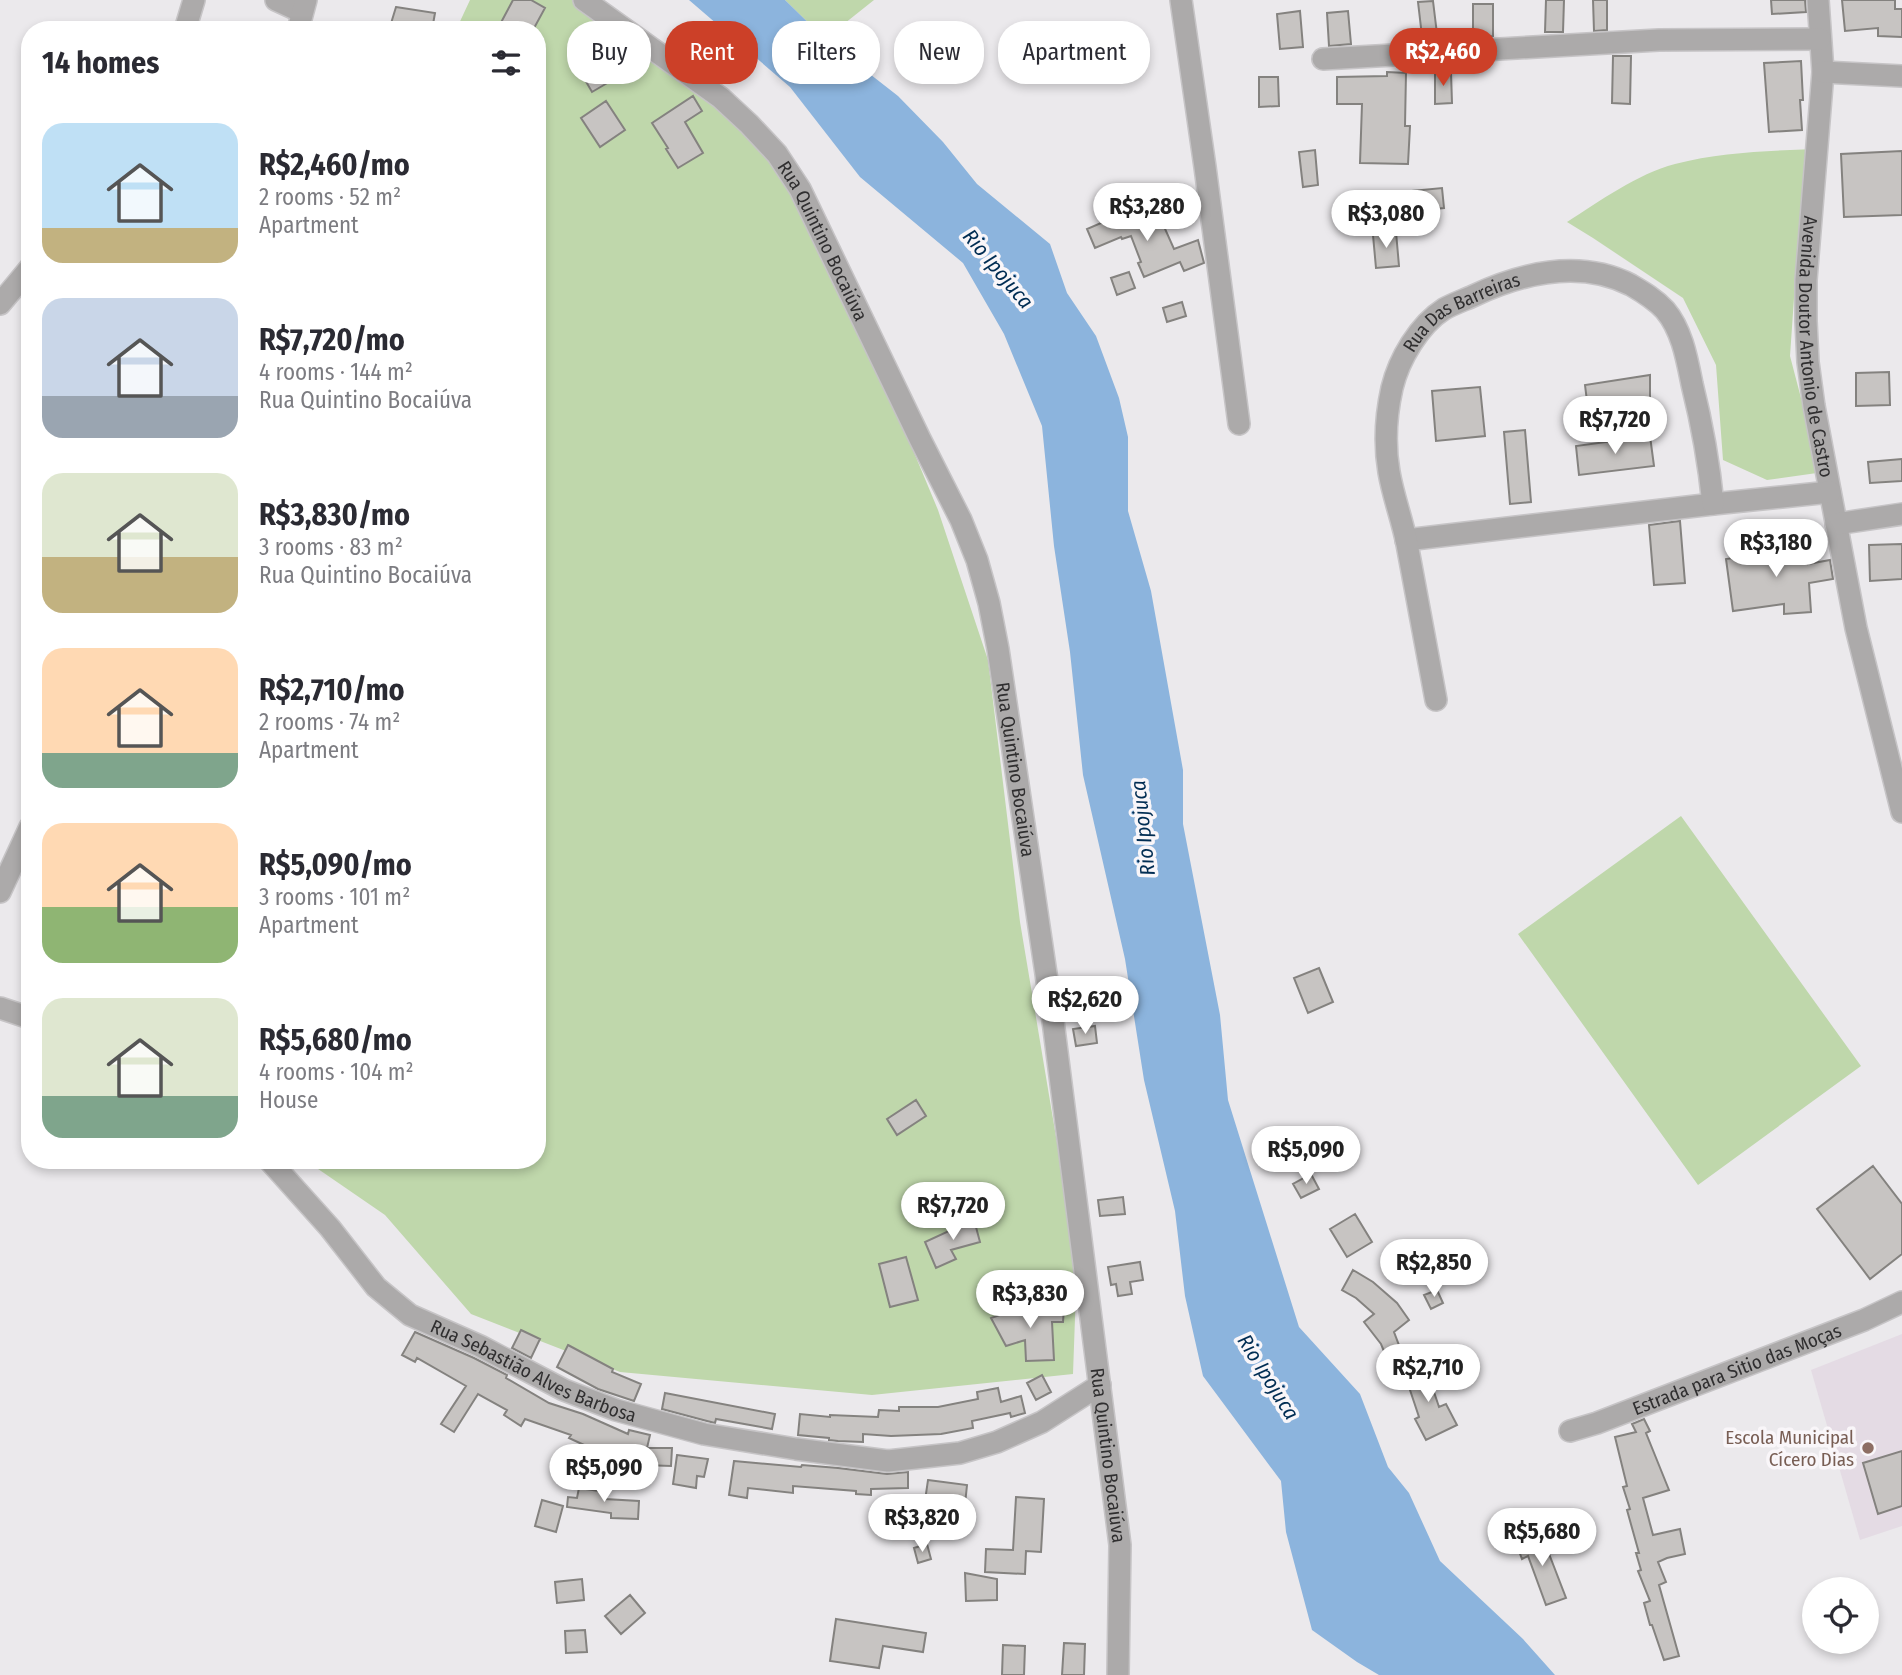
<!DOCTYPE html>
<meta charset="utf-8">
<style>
:root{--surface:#fff;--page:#f2f2f3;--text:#2b2b33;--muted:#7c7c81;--accent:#cc4028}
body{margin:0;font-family:"Fira Sans Condensed",sans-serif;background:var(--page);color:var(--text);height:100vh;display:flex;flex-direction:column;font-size:26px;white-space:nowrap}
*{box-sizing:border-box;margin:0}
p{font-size:23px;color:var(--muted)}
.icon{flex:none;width:38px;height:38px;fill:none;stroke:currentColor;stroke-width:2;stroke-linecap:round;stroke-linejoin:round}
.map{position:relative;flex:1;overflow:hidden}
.drawer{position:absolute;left:21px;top:21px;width:525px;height:1148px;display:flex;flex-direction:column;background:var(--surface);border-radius:28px;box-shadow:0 4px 10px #0003}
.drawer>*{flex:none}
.banner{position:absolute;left:567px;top:21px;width:665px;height:63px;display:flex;gap:14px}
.tools{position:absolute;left:1802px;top:1577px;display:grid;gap:14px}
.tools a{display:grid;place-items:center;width:77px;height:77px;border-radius:50%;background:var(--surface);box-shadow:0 4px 10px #0003;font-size:35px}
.price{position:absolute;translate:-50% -60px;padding:0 16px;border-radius:24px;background:#fff;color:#222;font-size:23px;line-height:46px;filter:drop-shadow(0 2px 4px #0008)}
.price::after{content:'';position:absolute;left:50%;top:42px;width:21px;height:16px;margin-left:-10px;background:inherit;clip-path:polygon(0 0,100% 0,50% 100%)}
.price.active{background:var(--accent);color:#fff}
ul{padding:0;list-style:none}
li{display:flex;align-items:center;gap:21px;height:175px;padding:0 21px}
li span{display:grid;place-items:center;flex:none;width:196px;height:140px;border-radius:21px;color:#555}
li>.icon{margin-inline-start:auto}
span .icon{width:84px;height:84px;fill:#fffc;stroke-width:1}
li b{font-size:30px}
h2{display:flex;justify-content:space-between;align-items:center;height:84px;padding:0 21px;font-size:30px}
.pill{padding:0 24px;border-radius:28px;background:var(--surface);box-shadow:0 4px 10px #0003;font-size:24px;line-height:63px}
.pill.active{background:var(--accent);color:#fff}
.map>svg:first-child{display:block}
.built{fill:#e4dbe4}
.green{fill:#bfd7ab}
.water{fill:#8cb4dd}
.building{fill:#c7c4c2;stroke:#84827f;stroke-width:2}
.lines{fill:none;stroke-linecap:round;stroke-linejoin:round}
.minor-casing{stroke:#c6c4c6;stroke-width:24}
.minor{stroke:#acaaaa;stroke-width:21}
.education-dot{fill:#8d6e63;stroke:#f9f6f9;stroke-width:2.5}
.labels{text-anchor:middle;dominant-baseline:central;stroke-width:7;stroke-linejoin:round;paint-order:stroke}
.street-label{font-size:19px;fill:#302f30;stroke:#f9f6f9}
.education-label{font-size:19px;fill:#785e54;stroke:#f9f6f9;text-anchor:end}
.water-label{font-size:21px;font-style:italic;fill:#012d53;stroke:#f9f6f9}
</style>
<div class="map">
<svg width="1902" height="1675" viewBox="0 0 1902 1675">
<rect width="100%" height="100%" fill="#ebe9ec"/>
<path class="built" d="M1902,1334v192l-42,14 -49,-170z"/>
<path class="green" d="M470,0h106l153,110 78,86 131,314 50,150 32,262 57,340 -4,112 -201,21 -252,-23 -149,-58 -86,-99 -80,-55h232v-1130h-81z
M785,0h89l-49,39z
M1815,149l-19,120 -6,87 17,65 17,51 -57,8 -44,-20 -7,-95 -33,-67 -90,-60 -26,-16c33,-21 70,-48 108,-58 46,-12 93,-13 140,-15z
M1681,816l180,250 -163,119 -180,-251z"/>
<path class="water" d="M689,0h96l40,39 73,57 45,46 34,42 73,60 17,49 29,43 23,62 9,39v74l23,80 32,179v54l37,191 8,85 71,227 61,67 28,73 21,26 31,68 83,78 32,36h-176l-22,-13 -45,-32 -26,-98 -5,-51 -78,-105 -18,-80 -10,-85 -31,-131 -19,-121 -42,-184 -13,-123 -16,-106 -12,-120 -38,-92 -41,-71 -103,-86 -70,-90z"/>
<path class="building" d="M513,0h18l14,8 -12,22h-36z
M1546,0h18l-1,32h-18z
M1593,0h14v30l-13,1z
M1771,0h34l1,12 -34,2z
M1842,0h53v9h7v28l-24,-1v-8l-33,3z
M1433,1l4,33 -15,2 -4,-34z
M1473,4h20v32l-20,1z
M396,7l39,6 -3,17h-43z
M1300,11l3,36 -23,2 -3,-35z
M1348,11l3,33 -22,2 -2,-33z
M594,56l15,26 -17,10 -15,-26z
M1613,56h18l-1,48 -18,-1z
M1801,61l2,39h-3l2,30 -33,2 -5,-69z
M1387,72l19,1 -1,53h5l-2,38 -48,-1 2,-59h-25v-27l50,-1z
M1435,72h16l1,31 -17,1z
M1259,77h19l1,29 -20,1z
M693,96l9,15 -17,11 18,31 -25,15 -12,-19 2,-1 -16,-25z
M606,101l19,29 -25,17 -19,-29z
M1315,150l3,35 -15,2 -4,-35z
M1902,151v64l-58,2 -3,-63z
M1442,188l2,20 -40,4 -2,-20z
M1138,207l10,21 14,-6 12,27 24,-9 6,23 -20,8 -4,-9 -36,15 -6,-14 3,-1 -10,-26 -9,3 -1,-2 -26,11 -8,-19z
M1396,232l3,34 -23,2 -3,-33z
M1129,272l6,16 -18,7 -6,-17z
M1182,302l4,14 -19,6 -4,-14z
M1889,372l1,33 -34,1v-33z
M1650,375v25l-62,9 -3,-24z
M1480,387l5,49 -49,5 -4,-50z
M1525,430l6,72 -21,2 -6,-72z
M1650,436l4,30 -75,9 -3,-29z
M1902,459v22l-32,2 -2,-21z
M1680,521l5,62 -31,2 -5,-60z
M1807,544l1,20 22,-4 3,19 -24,4 2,29 -27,2v-10l-51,7 -7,-52 54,-8v-5z
M1902,544v35l-32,2 -1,-36z
M1319,968l14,34 -25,11 -14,-35z
M1095,1026l2,17 -21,3 -3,-17z
M916,1100l10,16 -29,19 -10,-16z
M1873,1166l29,38v50l-32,25 -53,-70z
M1311,1174l8,15 -18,9 -8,-14z
M1123,1197l2,17 -25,2 -2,-16z
M1355,1214l17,28 -25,15 -17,-28z
M973,1216l7,26 -29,8 5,9 -20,9 -11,-26 35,-16 -1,-6z
M906,1257l12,43 -28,7 -11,-43z
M1140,1262l3,18 -13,2 2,12 -14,2 -2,-12 -5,1 -3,-18z
M1353,1270l20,12 24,21 12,17 -15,12 11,29 -15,5 -9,-22 -17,-22 10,-8 -18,-16 -14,-8z
M1437,1290l6,13 -12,6 -7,-14z
M1020,1308h44l-1,14h-11l2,38 -28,1 -1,-21 -19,6 -15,-28z
M521,1330l19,9 -9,19 -19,-10z
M415,1332l59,26 33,17 -1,3 43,25 34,11 45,20 1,-4 21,5 -3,13h25l-1,18 -28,-1 -3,11 -21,-6 2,-8 -52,-24 2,-3 -46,-16 -4,7 -17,-11 3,-5 -29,-16 -24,38 -13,-8 25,-38 -49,-28 -2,4 -13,-7z
M568,1345l45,24 -1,3 29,12 -7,17 -36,-12 -41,-22z
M1425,1365l14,42 7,-3 11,21 -31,15 -11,-21 4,-2 -15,-45z
M1042,1375l9,17 -15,8 -9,-17z
M998,1388l3,14 20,-6 4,17 -14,4 -1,-4 -38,8 1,7 -32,6 -50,2 -28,-2v8l-25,-1 -9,-1v-2l-31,-3 2,-21 30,3v-2l48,2 1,-7 20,1v-4h39l40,-8 -1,-7z
M665,1393l110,21 -3,15 -56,-10 -1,4 -8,-2 -45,-12z
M1644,1419l6,12 -4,2 23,57 -26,8 10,37 27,-6 5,25 -18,4 -9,4 8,20 -7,3 20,71 -15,4 -12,-35h-2l-6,-22 6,-2 -12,-30 3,-1 -5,-17h3l-12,-43 3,-1 -7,-22 4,-1 -12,-49 21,-5 -4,-8z
M1902,1451v55l-24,8 -15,-51z
M677,1455l31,4 -4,18 -7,-1 -1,12 -23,-4z
M734,1461l67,6 1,-2 36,3 49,6 21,-2v16l-37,1v6l-15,-1v-3l-63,-5v7l-45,-5 -1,10 -18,-3z
M928,1480l39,5 -5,48 -41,-5z
M579,1488l27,4 -1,7 34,2 -1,18 -27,-1v-5l-44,-6 1,-10 9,1z
M1016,1497l28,2 -3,53 -15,-1 -1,23 -40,-2 1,-23 27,1z
M542,1500l21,6 -7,26 -21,-6z
M1541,1533l25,65 -20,7 -18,-49 -6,3 -6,-16z
M927,1544l4,15 -13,4 -4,-15z
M965,1573l32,6v21l-31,1z
M582,1579l2,21 -27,3 -2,-21z
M630,1595l15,18 -24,21 -16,-18z
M836,1619l90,14 -3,19 -40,-6 -4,22 -49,-7z
M585,1630l2,22 -21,1 -1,-22z
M1064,1643l21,1 -1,31h-22z
M1003,1645l22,1 -1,29h-22z"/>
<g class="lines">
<defs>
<g id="minor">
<path d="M276,0l26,12"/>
<path id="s1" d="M584,0l137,98 28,26 28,30 23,35 120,250 41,81 16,40 12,43 9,46 55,372 67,524 -2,130"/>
<path d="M1181,0l24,167 34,257"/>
<path id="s2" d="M1818,0l5,72 -17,208v41l2,41 6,44 42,222 46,184"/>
<path d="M185,30l9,-30"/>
<path d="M298,30l8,-30"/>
<path d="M1323,59l336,-19 161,-1"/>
<path d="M1823,72l79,4"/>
<path d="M0,304l30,-36"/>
<path d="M1836,524l66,-10"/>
<path d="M1406,540l307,-36 117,-12"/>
<path id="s3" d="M1436,700c-10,-52 -19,-104 -29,-156 -5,-25 -14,-48 -18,-72 -5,-29 -3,-57 3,-84 7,-29 27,-63 52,-79 9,-5 20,-9 29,-13 49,-23 107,-37 158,-11 12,7 24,14 34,25 17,20 22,49 27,74 10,40 17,79 21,120"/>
<path d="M0,892l30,-65"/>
<path d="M0,1008l30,10"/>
<path id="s4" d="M269,1160l61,68 46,59 34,28 70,31 84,44 52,20 88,24 92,15 92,12 72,-8 37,-11 45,-20 58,-37"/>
<path id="s5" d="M1570,1431l27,-8 267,-103 38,-18"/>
</g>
</defs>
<use href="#minor" class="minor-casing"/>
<use href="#minor" class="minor"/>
</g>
<circle class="education-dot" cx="1868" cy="1448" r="7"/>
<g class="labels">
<g class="street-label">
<text stroke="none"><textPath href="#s1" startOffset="346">Rua Quintino Bocaiúva</textPath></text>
<text stroke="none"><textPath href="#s3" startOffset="427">Rua Das Barreiras</textPath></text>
<text stroke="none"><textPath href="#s2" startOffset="348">Avenida Doutor Antonio de Castro</textPath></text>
<text stroke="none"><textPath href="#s1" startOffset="914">Rua Quintino Bocaiúva</textPath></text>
<text stroke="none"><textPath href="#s4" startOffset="346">Rua Sebastião Alves Barbosa</textPath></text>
<text stroke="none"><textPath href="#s5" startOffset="178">Estrada para Sitio das Moças</textPath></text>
<text stroke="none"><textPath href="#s1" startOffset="1606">Rua Quintino Bocaiúva</textPath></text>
</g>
<g class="education-label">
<text x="1854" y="1437">Escola Municipal<tspan x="1854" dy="22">Cícero Dias</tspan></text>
</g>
<g class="water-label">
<text transform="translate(998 269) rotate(50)">Rio Ipojuca</text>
<text transform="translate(1143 828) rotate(-96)">Rio Ipojuca</text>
<text transform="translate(1268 1377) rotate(58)">Rio Ipojuca</text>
</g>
</g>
</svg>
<div class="tools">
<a><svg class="icon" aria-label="locate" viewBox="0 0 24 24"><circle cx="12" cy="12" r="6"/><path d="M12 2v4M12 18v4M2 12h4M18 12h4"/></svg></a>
</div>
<b class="price active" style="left:1443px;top:88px">R$2,460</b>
<b class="price" style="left:1147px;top:243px">R$3,280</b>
<b class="price" style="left:1386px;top:250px">R$3,080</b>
<b class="price" style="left:1615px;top:456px">R$7,720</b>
<b class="price" style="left:1776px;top:579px">R$3,180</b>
<b class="price" style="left:1085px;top:1036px">R$2,620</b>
<b class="price" style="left:1306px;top:1186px">R$5,090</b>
<b class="price" style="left:953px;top:1242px">R$7,720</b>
<b class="price" style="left:1434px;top:1299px">R$2,850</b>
<b class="price" style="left:1030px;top:1330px">R$3,830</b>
<b class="price" style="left:1428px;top:1404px">R$2,710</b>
<b class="price" style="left:604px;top:1504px">R$5,090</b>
<b class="price" style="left:922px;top:1554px">R$3,820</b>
<b class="price" style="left:1542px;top:1568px">R$5,680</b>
<div class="banner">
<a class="pill">Buy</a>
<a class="pill active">Rent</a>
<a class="pill">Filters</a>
<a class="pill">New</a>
<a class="pill">Apartment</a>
</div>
<section class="drawer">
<h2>14 homes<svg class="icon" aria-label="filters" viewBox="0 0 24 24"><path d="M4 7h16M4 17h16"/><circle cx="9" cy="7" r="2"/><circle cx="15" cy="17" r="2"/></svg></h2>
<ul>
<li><span style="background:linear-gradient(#bfe0f5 75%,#c2b280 0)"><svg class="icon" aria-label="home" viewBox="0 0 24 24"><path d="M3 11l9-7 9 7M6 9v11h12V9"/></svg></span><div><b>R$2,460/mo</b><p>2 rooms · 52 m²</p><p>Apartment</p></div></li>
<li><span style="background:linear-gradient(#c9d6e8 70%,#9aa5b1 0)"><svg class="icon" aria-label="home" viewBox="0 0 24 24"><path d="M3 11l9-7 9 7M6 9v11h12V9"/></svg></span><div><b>R$7,720/mo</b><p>4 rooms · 144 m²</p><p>Rua Quintino Bocaiúva</p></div></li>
<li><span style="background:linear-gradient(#dfe7d0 60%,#c2b280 0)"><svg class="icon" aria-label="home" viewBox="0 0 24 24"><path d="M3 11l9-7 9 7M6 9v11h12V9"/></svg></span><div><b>R$3,830/mo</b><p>3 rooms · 83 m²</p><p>Rua Quintino Bocaiúva</p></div></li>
<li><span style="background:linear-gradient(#ffd9b3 75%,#7fa58c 0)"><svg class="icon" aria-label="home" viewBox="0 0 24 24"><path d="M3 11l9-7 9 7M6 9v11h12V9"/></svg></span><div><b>R$2,710/mo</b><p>2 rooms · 74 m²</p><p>Apartment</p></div></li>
<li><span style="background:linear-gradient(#ffd9b3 60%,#8fb573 0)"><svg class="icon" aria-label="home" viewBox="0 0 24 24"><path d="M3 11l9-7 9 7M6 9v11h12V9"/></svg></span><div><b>R$5,090/mo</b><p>3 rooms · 101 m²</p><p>Apartment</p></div></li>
<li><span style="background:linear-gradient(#dfe7d0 70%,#7fa58c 0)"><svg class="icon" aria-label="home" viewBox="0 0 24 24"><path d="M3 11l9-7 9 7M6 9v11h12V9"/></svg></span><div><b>R$5,680/mo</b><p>4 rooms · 104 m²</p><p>House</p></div></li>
</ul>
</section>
</div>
